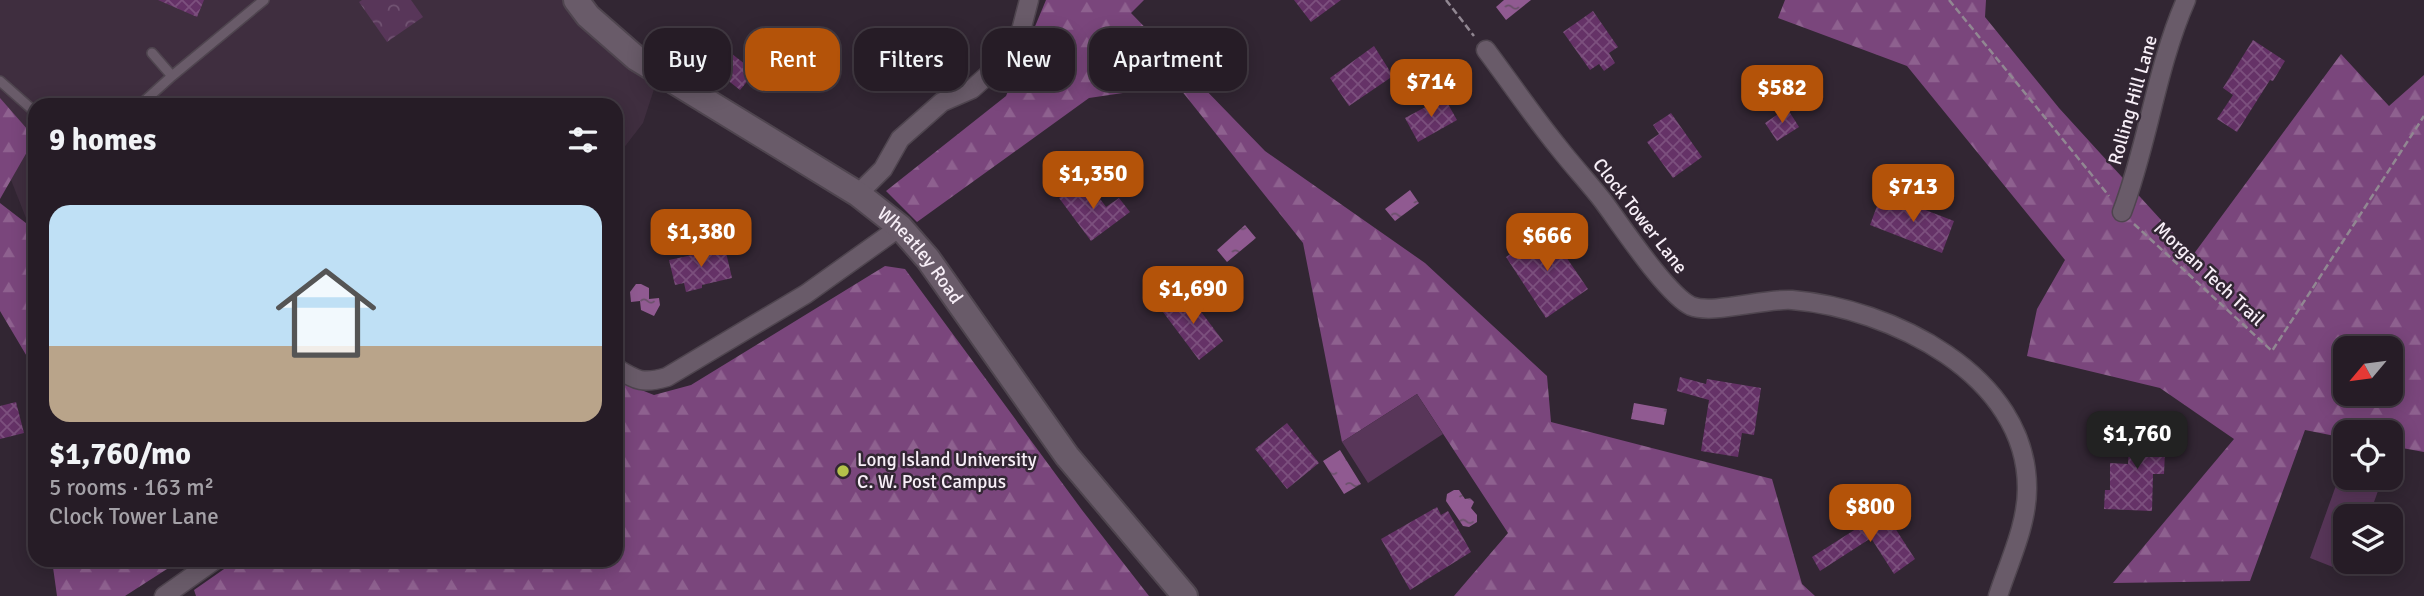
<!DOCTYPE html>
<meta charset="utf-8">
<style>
:root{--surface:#261c26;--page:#322932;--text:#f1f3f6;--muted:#a4a1a7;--line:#423a43;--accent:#b45309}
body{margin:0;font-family:Signika,sans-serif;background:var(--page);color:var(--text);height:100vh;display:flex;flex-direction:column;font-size:26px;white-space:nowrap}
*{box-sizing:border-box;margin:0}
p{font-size:23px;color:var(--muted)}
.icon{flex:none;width:38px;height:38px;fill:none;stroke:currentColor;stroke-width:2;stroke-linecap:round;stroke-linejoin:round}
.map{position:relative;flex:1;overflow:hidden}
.details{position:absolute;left:28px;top:98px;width:595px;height:469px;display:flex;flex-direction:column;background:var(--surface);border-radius:21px;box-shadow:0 4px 18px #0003,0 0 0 2px var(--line)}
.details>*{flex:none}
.guide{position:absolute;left:644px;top:28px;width:665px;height:63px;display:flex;gap:14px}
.needle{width:46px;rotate:241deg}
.controls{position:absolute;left:2333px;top:336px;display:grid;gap:14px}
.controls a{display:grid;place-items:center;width:70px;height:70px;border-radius:14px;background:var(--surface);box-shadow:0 4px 18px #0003,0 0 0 2px var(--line);font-size:35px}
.price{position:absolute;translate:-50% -60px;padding:0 16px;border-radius:14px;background:var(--accent);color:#fff;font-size:23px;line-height:46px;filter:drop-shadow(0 2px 4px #0008)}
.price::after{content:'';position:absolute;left:50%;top:42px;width:21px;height:16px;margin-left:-10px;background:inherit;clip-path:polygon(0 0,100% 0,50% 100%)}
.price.current{background:#222;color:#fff}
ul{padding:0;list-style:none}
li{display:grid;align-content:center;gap:14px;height:371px;padding:0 21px}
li+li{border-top:2px solid var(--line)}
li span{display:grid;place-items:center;height:217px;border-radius:21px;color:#555}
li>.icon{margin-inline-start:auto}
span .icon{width:126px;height:126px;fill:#fffc;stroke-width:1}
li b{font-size:30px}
h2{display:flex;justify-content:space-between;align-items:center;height:84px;padding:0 21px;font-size:30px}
.tag{padding:0 24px;border-radius:21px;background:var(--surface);box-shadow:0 4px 18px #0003,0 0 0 2px var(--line);font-size:24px;line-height:63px}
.tag.current{background:var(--accent);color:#fff}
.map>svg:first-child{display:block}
.built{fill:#3f2e3f}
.forest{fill:url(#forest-firs);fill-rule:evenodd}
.park{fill:url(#park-crowns)}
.pitch{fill:#583659}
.water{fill:url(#water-ripples)}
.building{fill:url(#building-cross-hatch)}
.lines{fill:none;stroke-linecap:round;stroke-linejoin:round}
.lane-casing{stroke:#4f454f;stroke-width:12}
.street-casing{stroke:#4f454f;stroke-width:21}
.secondary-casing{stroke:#4f454f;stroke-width:28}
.path{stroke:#918792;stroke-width:2.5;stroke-dasharray:7 3.5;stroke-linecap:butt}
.lane{stroke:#695b69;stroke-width:9}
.street{stroke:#695b69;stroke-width:18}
.secondary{stroke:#695b69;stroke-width:24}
.poi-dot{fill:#b4c24a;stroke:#322633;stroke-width:2.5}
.labels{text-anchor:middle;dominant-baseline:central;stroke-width:5;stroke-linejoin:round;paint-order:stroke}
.street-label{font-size:19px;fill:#f7eef7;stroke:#322633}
.poi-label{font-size:19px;fill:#f7eef7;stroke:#322633;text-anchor:start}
</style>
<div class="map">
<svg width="2424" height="596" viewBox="0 0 2424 596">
<defs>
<pattern id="forest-firs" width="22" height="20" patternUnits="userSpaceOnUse" patternTransform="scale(1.75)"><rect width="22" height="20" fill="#7a467c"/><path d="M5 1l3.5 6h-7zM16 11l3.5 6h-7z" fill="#8e618f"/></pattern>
<pattern id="park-crowns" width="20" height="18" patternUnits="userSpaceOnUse" patternTransform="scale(1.75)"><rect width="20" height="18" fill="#583659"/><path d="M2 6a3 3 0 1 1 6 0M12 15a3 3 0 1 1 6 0" fill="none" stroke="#715372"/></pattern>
<pattern id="water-ripples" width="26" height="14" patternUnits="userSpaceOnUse" patternTransform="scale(1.75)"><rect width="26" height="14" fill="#905a91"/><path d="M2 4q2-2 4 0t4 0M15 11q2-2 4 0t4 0" fill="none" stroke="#6a506a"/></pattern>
<pattern id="building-cross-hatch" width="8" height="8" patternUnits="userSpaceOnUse" patternTransform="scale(1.75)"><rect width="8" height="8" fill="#653267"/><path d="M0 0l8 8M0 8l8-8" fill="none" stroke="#7c507e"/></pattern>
</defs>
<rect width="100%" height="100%" fill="#322633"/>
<path class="built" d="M0,0h576l83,74 -16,49 -27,35v-53h-581v136l-35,-89z"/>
<path class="forest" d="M1046,0h98l-13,13 134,138 160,112 122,113 4,46 221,57 30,105 13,12h-361l54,-63 -91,-139 -75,48 -39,-199 -126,-158 -88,13 -172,124 -31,-31 120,-95z
M1785,0h201l-1,17 74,91 134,147 148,-201 48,52 35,-31v377l-33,-6 -1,-14h-45v6l-40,-8 -55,151 -137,2 121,-144 -74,-51 -133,-32 10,-47 28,-49 -158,-194 -129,-48zM2345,348h45v46h-45z
M0,98l35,40 -35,61z
M0,203l35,27v140l-35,-59z
M885,266l20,3 177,241 67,86h-953l-2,-6 43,-30h379v-180l38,15 37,-10z
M52,560h129l-56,36h-68z"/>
<path class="park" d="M362,0h49l12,17 -36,25 -28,-40z"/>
<path class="pitch" d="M1417,394l26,40 -75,49 -26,-41z
M2339,477l39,14 -9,25h-24v46h7l-4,11 -38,-15z"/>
<path class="water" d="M1504,0h27l-25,20 -10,-13z
M1410,190l9,13 -24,18 -10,-12z
M1245,225l11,13 -29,24 -10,-12z
M636,284h5l8,4v11l10,-1 1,7 -6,11 -13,-6 -1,-9 -9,1 -1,-10z
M1634,403l33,6 -3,16 -33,-6z
M1340,450l21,34 -17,10 -21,-33z
M1454,490h5l6,9 5,-1 4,4 -3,6 6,7v7l-8,5 -6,-1 -17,-25 1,-7z"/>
<path class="building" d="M158,0h46l-7,17z
M1294,0h47l-30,22z
M1593,11l25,36 -9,6 6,10 -11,8 -5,-7 -9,6 -27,-38z
M2253,40l32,21 -12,20 -3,-1 -33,52 -20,-13 16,-24 -10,-7z
M722,46l33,26 -15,18 -33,-26z
M1374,46l19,30 -44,30 -19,-28z
M1444,97l13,23 -39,22 -13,-24z
M1787,108l12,19 -22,14 -12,-18z
M1671,113l31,44 -29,21 -26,-36 12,-8 -6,-9z
M1079,183l5,8 7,-5 15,21 13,-9 11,14 -39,29 -32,-43z
M1889,196l65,25 -12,32 -72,-28 7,-19 7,2z
M1547,229l41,60 -42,29 -40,-61z
M725,248l7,30 -30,7v3l-16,4 -2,-9 -9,2 -6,-25z
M1187,293l36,48 -24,19 -36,-48z
M1680,377l26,7 1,-5 54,9 -7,47 -12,-2 -4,24 -37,-6 8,-51 -32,-9z
M16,402l8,31 -24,6v-33z
M1287,423l32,40 -32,26 -32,-40z
M2130,426l36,2 -2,46h-11l-1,37 -48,-2 1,-19h5v-27l18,1z
M1437,507l4,8 7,-4 23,41 -61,38 -29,-51z
M1884,511l31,48 -21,15 -23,-36 -51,33 -8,-14z"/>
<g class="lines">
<defs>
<path id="lane" d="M152,53l20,23 92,-76
M0,81l35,31
M140,105l32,-29"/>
<path id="street" d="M1486,50c24,32 47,66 73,98 14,18 30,35 44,53 18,24 64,94 88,105 22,9 73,-8 101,-6 97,8 236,74 235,189 0,36 -18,73 -29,107
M858,194l25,-25 17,-30 42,-37 30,-13 44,-39 13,-50
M2122,212c26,-68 34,-144 64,-212
M616,368c21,13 27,16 51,9l139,-83 94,-67
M164,596l51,-36"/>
<g id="secondary">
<path id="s1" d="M576,0l12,16 48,42 222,136 42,33 28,32 139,197 118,140"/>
</g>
</defs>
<use href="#lane" class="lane-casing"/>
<use href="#street" class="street-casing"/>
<use href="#secondary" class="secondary-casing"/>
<path class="path" d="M1446,0l28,36
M1949,0l160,196
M2134,224l138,127 152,-235"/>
<use href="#lane" class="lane"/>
<use href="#street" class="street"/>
<use href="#secondary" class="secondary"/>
</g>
<circle class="poi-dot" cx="843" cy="471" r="7"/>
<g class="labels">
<g class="street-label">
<text transform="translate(2133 100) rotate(-74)">Rolling Hill Lane</text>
<text transform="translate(1640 216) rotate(52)">Clock Tower Lane</text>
<text stroke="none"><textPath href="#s1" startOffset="432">Wheatley Road</textPath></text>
<text transform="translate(2209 274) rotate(43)">Morgan Tech Trail</text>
</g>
<g class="poi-label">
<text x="857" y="460">Long Island University<tspan x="857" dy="22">C. W. Post Campus</tspan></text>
</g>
</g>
</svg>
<div class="controls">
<a><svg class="needle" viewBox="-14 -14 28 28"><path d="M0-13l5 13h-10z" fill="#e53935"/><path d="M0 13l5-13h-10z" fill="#a4a1a7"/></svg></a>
<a><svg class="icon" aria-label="locate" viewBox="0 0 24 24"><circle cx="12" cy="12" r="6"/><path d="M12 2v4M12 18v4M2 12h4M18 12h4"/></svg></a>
<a><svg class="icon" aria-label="layers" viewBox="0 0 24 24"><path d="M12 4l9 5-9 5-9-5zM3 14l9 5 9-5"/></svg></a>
</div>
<b class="price" style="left:1431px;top:119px">$714</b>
<b class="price" style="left:1782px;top:125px">$582</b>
<b class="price" style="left:1093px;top:211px">$1,350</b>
<b class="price" style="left:1913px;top:224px">$713</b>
<b class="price" style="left:701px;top:269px">$1,380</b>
<b class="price" style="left:1547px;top:273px">$666</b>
<b class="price" style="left:1193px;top:326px">$1,690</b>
<b class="price current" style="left:2137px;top:471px">$1,760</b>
<b class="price" style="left:1870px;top:544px">$800</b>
<div class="guide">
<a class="tag">Buy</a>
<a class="tag current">Rent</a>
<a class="tag">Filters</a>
<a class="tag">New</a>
<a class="tag">Apartment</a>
</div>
<section class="details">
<h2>9 homes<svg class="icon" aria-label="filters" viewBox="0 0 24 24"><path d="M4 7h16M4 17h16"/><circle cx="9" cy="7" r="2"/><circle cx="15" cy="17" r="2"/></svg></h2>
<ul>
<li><span style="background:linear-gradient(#bfe0f5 65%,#b9a48a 0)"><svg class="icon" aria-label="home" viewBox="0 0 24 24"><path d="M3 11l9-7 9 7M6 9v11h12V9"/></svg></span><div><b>$1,760/mo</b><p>5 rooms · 163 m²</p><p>Clock Tower Lane</p></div></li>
</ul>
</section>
</div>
